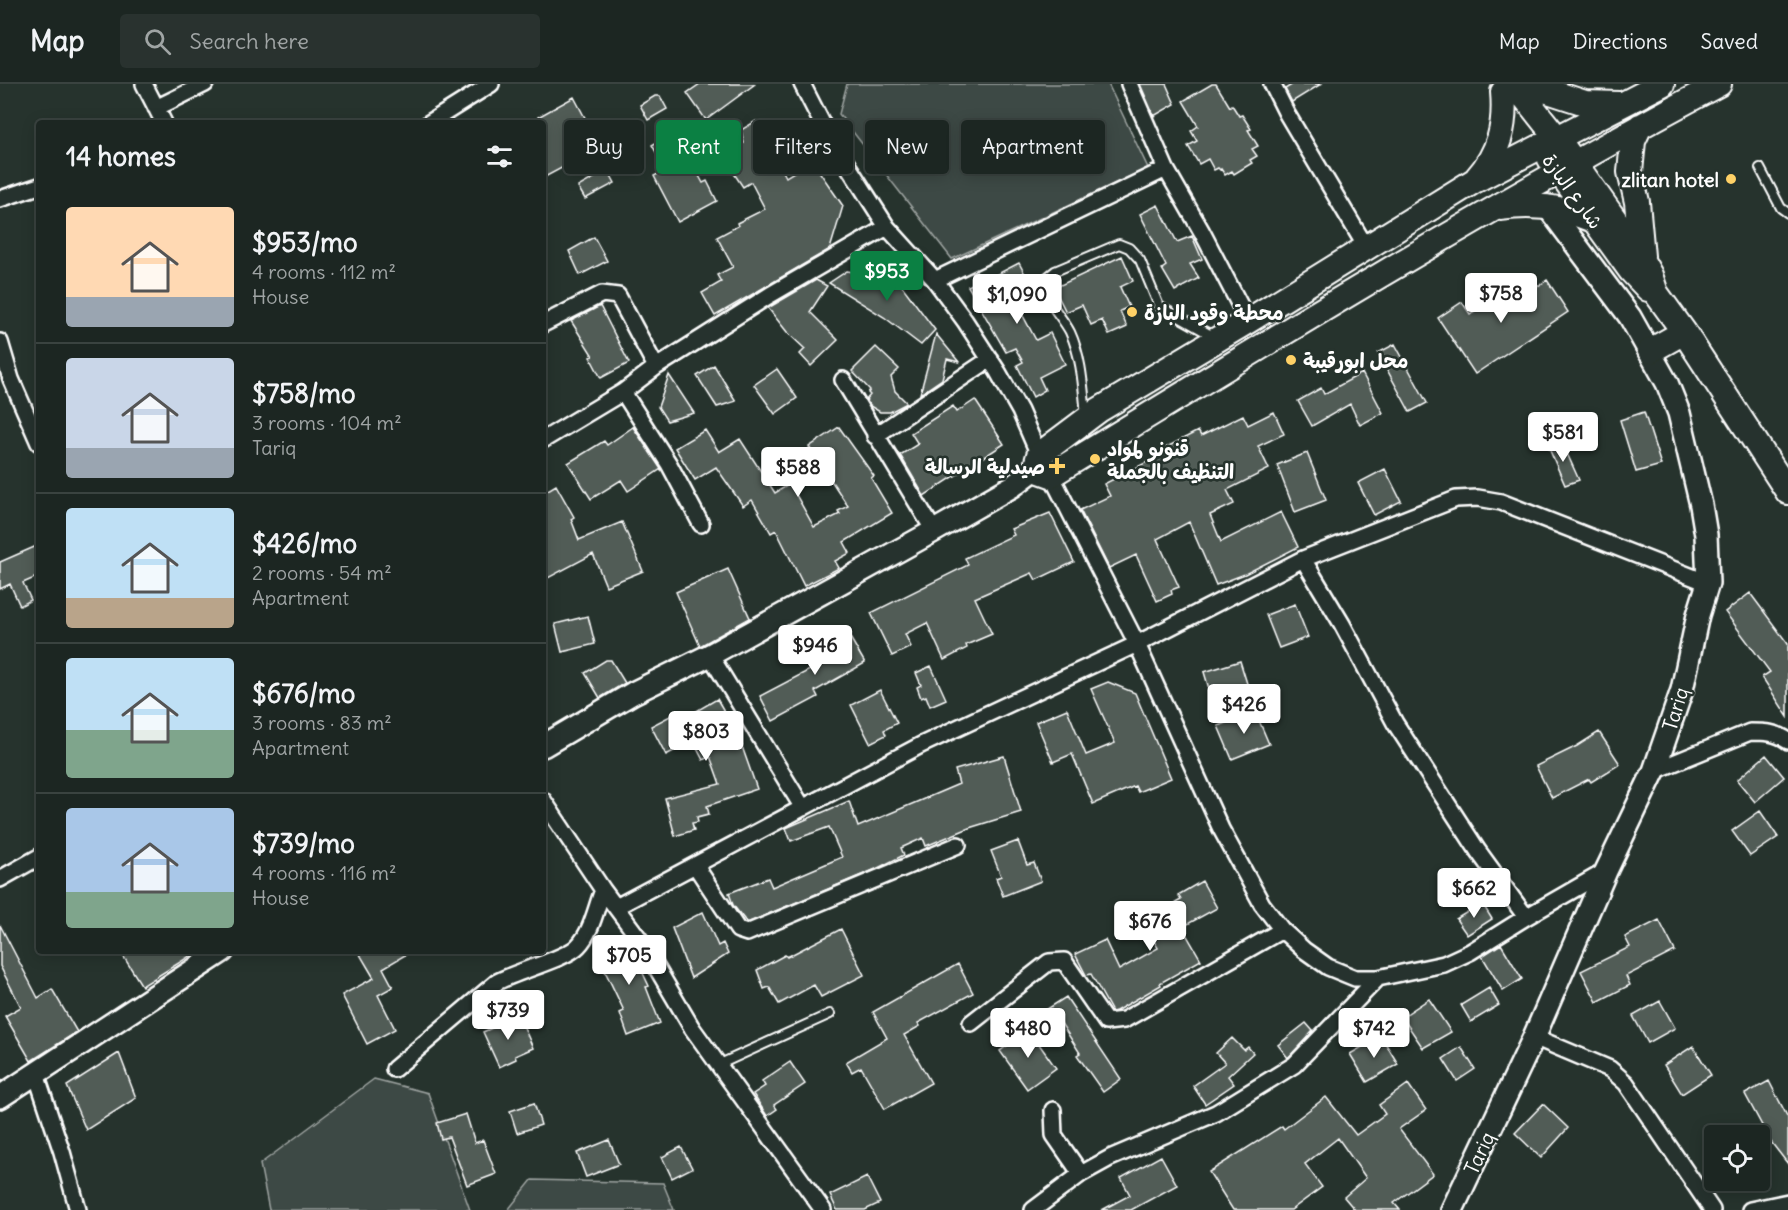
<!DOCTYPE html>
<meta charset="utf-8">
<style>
:root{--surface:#1c2622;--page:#29322f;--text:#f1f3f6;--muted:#a0a5a5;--line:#3a4340;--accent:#0b8043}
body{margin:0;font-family:Delius,"Playpen Sans Arabic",sans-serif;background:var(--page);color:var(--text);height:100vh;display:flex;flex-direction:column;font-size:22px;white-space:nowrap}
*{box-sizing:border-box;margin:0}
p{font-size:20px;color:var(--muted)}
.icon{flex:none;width:33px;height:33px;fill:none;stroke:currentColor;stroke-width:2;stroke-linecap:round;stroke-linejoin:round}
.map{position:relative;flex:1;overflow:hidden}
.details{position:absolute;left:36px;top:36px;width:510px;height:834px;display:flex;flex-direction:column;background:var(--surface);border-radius:6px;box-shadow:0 3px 15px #0003,0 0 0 2px var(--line)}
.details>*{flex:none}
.hud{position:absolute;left:564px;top:36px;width:570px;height:54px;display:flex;gap:12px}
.tools{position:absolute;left:1704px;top:1041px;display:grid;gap:12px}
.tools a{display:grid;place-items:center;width:66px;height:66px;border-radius:6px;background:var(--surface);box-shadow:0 3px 15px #0003,0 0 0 2px var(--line);font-size:30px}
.price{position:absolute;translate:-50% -51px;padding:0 14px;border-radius:6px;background:#fff;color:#222;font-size:20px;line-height:39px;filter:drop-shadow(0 2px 3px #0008)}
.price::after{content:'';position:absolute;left:50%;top:36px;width:18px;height:14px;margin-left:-9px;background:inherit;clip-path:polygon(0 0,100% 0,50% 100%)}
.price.active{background:var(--accent);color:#fff}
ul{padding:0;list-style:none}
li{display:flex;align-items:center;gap:18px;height:150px;padding:0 30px}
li+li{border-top:2px solid var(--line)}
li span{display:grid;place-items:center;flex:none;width:168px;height:120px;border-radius:6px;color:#555}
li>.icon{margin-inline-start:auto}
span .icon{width:72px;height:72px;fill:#fffc;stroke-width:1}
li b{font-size:26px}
h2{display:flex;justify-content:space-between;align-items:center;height:72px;padding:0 30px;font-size:26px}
.tag{padding:0 21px;border-radius:6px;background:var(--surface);box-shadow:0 3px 15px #0003,0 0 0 2px var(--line);font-size:21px;line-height:54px}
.tag.active{background:var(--accent);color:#fff}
header{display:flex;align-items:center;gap:36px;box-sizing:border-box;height:84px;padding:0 30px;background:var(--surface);border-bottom:2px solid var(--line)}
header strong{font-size:28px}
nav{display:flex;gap:33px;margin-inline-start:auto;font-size:21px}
.search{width:420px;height:54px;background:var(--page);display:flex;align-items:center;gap:15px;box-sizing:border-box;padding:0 21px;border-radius:6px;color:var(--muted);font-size:22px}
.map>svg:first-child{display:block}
.green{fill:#3e4944;stroke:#9ea4a2;stroke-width:1.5}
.building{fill:#515c57;stroke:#fff;stroke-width:1.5}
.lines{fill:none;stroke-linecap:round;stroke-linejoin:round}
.lane-casing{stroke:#fff;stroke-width:12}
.street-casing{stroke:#fff;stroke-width:20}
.secondary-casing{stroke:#fff;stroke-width:26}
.primary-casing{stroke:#fff;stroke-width:28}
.lane{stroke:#26332d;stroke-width:8}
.street{stroke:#26332d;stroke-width:15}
.secondary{stroke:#26332d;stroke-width:21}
.primary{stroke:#26332d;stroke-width:24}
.poi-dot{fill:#ffd166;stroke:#26332d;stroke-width:2}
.labels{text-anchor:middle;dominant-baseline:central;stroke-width:5;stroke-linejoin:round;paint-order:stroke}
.poi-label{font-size:20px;font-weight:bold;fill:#fff;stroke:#26332d;text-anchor:start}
.street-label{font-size:20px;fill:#fff;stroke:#26332d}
</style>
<header>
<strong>Map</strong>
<div class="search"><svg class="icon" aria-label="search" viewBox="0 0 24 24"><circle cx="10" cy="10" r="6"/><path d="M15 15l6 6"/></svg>Search here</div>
<nav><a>Map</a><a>Directions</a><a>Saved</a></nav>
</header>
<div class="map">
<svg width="1788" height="1126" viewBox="0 0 1788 1126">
<rect width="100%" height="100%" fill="#26332d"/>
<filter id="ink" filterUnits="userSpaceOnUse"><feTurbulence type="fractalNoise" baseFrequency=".0167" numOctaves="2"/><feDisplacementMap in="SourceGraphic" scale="12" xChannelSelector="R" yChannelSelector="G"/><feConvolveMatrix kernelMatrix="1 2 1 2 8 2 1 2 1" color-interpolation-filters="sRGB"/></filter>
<g filter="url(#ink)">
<path class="green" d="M847,0h261l40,84 -196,91 -113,-145z
M374,995l54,14 42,117h-201l-9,-46z
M532,1096l131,3 11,27h-166z"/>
<path class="building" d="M700,0h55l-49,36 -19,-27z
M1140,0h26l9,20 -21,12z
M1212,0h4l14,23 2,-2 7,11 3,-1 9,14 -3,1 10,16 -6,3 5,7 -7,4 2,3 -18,11 -2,-3 -7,4 -4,-6 -1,1 -2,-2 -4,2 -6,-11 -9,5 -11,-18 9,-5 -6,-10 7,-5 -15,-25z
M1293,0h28l-29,18 -7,-13z
M655,12h5l7,13 -19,11 -8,-15z
M574,13l18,34 -4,2 9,16 -54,29v-55l-5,-6z
M756,37l30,56 26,-16 31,45 -13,43 -115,67 -13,-23 19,-11 -4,-7 16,-8 -16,-30 21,-11 -1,-3 28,-14 -14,-27 -8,5 -22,-33 23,-11 -3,-13z
M665,53l15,26 9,-5 14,25 4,-2 10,20 -39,21 -24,-46 12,-6 -14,-25z
M608,86l7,13 -30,16 -7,-12z
M1158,121l19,37 15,-6 10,23 -12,5 9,14 -24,13 -13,-22 4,-3 -26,-52z
M594,153l13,24 -27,14 -11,-24z
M1122,172l11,25 -13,6 9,20 -9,4 7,16 -18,8 -7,-15 -11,5 -9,-20 -16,7 -12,-24z
M1019,179l13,24 -19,10 23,43 14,-7 15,31 -26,13 6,13 -12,7 -16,-32 6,-3 -8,-14 -9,4 -38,-66 17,-8 1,2z
M847,187l48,7 8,6 -1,2 33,44 -14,15 -37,-28 -55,-34z
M816,196l11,6 -17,26 28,28 -27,26 -11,-12 5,-5 -18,-17 -19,-24z
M1547,196l21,32 -93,62 -37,-56 24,-16 8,12 43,-28 8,12z
M600,222l29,57 -28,15 -11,-21 3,-1 -22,-35z
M936,250l23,28 -12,-3 -5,20 -22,15z
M1395,260l32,59 -17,9 -32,-59z
M876,263l23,22 -8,8 4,14 12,12 -17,9h-10l-10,-6 -4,-6 4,-5 -2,-2 2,-3 -18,-19z
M714,281l15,25 7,11 -19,6 -20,-31z
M777,285l20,29 -22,16 -21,-29z
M1362,289l21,40 -23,12 -10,-21 -38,22 -14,-25 23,-13 3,6z
M669,291l25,38 -27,8 -9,-14z
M975,316l29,44 -80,52 -24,-41 18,-11 -7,-11 42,-27 4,6z
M1274,328l10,22 -26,12 11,23 -42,21 7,14 -24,11 11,27 60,-30 17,35 -53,27 -29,11 -27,-63 -32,17 22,48 -8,3 1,4 -15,7 -21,-46 -27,13 -29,-58 30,-14 -6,-12 57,-29 -2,-4 39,-20 3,5 42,-21 5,10z
M1644,328l17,53 -25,7 -16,-52z
M633,343l28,42 -33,22 -7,-11 -30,19 -23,-36 36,-22 3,4z
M839,343l35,49 -3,2 21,35 -48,29 6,11 -15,8 4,7 -35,18 -28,-56 -5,3 -19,-33 -9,6 -27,-39 -21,13 -20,-32 30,-18 14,22 21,-13 35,54 15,-9 24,43 26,-13 -2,-3 10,-5 -39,-59z
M1561,356l18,40 -14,5 -17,-39z
M1307,369l19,47 -31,12 -18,-47z
M1385,385l16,32 -27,14 -16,-32z
M556,401l18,32 -3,2 8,21 43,-18 21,49 -37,15 -13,-32 -47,25 -3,-11v-75z
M1050,429l24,49 -38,18 -4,-7 -57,25 17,36 -26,11 1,3 -23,12 -17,-37 -22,11 6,13 -19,9 -21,-43 97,-48 -3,-7 49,-23 -3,-6z
M39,461v31l-16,7 8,17 -11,6 -10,-22 -10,5v-27z
M728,485l22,49 -50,28 -24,-54z
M1750,509l38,51v73l-26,-40 8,-5 -45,-60z
M1295,520l13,33 -29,11 -13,-33z
M588,532l7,28 -33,8 -7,-28z
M845,545l20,34 -50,28 3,6 -45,24 -13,-25 65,-34 -10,-16z
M606,576h5l14,23 -25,15 -15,-25z
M1240,577l9,29 -36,12 -9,-30z
M931,582l15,33 -16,7 -4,-10 -5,2 -4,-11 4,-2 -5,-12z
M1108,598l27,11 36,85 -33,14 -3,-6 -42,18 -21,-50 -19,8 -17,-40 31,-13 19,46 29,-12 -24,-54z
M880,606l17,33 -13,7 2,5 -16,8 -19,-38z
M717,615l21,36 19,54 -50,17 2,8 -12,3 1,5 -6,1 2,7 -19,6 -10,-38 55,-14 -10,-28 -7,4 -10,-19 -27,14 -15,-29 23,-12 4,8z
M1255,627l14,33 -37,15 -14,-33z
M1599,648l21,32 -29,18 -2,-3 -37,19 -16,-32 41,-20z
M1766,671l18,22 -29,25 -18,-22z
M1004,672l17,56 -52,16 -43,18 -3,-8 -22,10 3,7 -28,14 -129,54 -14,-18 -4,-12 39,-15 4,9 70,-30 -13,-30 -38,14 -5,-13 63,-27 9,26 101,-43 -4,-14z
M1760,727l18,26 -28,19 -18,-25z
M1018,757l9,24 7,-2 7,18 -38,15 -7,-18 5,-2 -10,-25z
M1202,797l15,27 -35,19 19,33 -41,23 1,2 -45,26 -4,1 -21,-38 -5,1 -11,-21 30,-14 14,30 39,-22 -15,-27 38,-21 -3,-5z
M1482,819l10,16 -25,16 -11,-16z
M703,828l15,34 5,-3 5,11 -37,24 -19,-50z
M1659,836l16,31 -49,25 4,9 -33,17 -16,-31 49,-24 -5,-10z
M0,841l38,73 14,-9 25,43 -46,29 -26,-45 16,-9 -21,-41z
M841,845l23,46 -43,22 -7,-12 -35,19 -10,-17 -5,2 -7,-19 28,-15 2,2z
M626,853l23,49 -3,1 14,36 -32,13 -8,-23 4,-2 -28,-59z
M1501,860l21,35 -19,12 -21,-35z
M120,867h78l-56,35z
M358,867h54l-29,17 10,19 -15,8 17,34 -28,15 -25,-49 32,-17z
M958,880l15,29 -55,30 2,3 -16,9 27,48 -46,26 -24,-42 -9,5 -6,-10 41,-24 -14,-26z
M1489,904l10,17 -28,17 -10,-17z
M1066,913l55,82 -18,13 -26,-37 3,-2 -21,-33 -12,8 -9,-13z
M1429,915l22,33 -28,16 -21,-31z
M1660,917l15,27 -27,15 -15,-27z
M519,932l14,32 -18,8 1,3 -17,8 -16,-35z
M1306,939l7,8 -25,27 -10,-13z
M1029,946l27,38 -29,21 -27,-38z
M1381,952l17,28 -31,18 -17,-28z
M1232,954l12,12 4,-3 5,6 -25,23 6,8 -29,20 -12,-18 32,-23 -9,-10z
M1693,962l18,29 -29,19 -18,-29z
M1461,963l14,22 -18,12 -14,-22z
M119,969l17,45 -50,32 -19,-44z
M790,978l15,22 -31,21 3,4 -10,7 -14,-22 12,-8 -3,-5z
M1769,997l19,37v46l-17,-22 -26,-48z
M1408,1000l18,26 -27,19 34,45 -39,29 6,7h-45l-11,-13 22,-19 -28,-40 -33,26 17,23 -31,23h-58l-24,-38 73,-46 2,3 42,-32 30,38 29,-21 -6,-9z
M534,1019l7,22 -24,8 -7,-22z
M1543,1020l25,24 -27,30 -26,-25z
M466,1030l9,29 8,-3 13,34 -29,11 -18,-48 -8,2 -4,-16z
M609,1056l10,24 -33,13 -9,-24z
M681,1063l11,21 -20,10 -10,-21z
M1161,1072l16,29 -46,25h-29l28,-15 -9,-17z
M867,1093l13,26 -15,7h-28l-7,-15z"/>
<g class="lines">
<defs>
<path id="lane" d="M1760,84l21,40 7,5
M1086,331c-3,-28 -4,-57 -16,-83 -10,-19 -27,-31 -25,-53l10,-8 64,-27 10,4 11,12 19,46 54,30
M718,981l112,-51"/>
<path id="street" d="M144,0l20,39
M802,0l25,49 60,94 48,53 30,41 33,51 22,39 19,44
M1129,0l37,85 36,63 46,89
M1272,0l15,30 79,133
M156,24l49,-24
M429,39l62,-39
M0,115l39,-13
M935,196l231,-111
M543,240l59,-30 16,2 38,71 114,-72 117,-68
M0,258l11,37 28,64
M843,296l91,151
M623,308l33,-25
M875,352l115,-77
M543,356l80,-48 46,72 32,60
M1051,391l86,169 84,185 41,75 20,26 22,20 24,17 27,11h23l66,-14 26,-12 56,-35 80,-46
M1303,475l39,65 53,99 83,128 48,66
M710,571l93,153
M1654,687l96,-39c14,0 27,0 38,9
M543,716l60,90 38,51 51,87 131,182
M695,781l43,65 9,3 211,-88
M0,795l39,-22
M616,823l305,-162 216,-101 166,-85 153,-60 22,-1 23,4 207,81
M971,939l78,-61 15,-1 42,61 18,-2 158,-90
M1534,953l76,32 16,14 86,127
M394,985l103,-87c20,-11 69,-23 81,-36 14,-14 18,-39 25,-56
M36,990l26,78 16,58
M1053,1026l1,25 27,39 29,-16 106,-45 78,-48 84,-87
M1033,1126l48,-36
M1750,1126l38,-8"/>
<path id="secondary" d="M543,662l90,-53 77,-38 224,-124 79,-45 25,-19
M0,1013l223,-146
M1452,1126l82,-173 72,-166 48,-100 28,-81 16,-75 10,-32 -2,-48 -5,-30 -22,-92 -12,-30 -37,-66 -83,-111"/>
<path id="primary" d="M1514,0l43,54 78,110 15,27 6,18 28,39 104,160
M1662,0l-188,97 -226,140 -149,89 -60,45 -2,7 3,9 11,4c220,-135 440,-270 668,-391
M1518,4l30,3 37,12 34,1
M1640,42l-7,15 -3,31 7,30 5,54
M1550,75l81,112 17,18
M1477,94c22,-25 29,-52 26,-86
M1501,124c32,-5 62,-1 92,12
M1650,267l34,-19"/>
</defs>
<use href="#lane" class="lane-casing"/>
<use href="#street" class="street-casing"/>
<use href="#secondary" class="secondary-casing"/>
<use href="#primary" class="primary-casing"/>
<use href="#lane" class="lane"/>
<use href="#street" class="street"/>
<use href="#secondary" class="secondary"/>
<use href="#primary" class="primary"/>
</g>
</g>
<g class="poi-dot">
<circle cx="1731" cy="95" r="6"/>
<circle cx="1132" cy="228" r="6"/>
<circle cx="1291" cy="276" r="6"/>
<circle cx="1095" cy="375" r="6"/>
<path d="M1054 373h6v6h6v6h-6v6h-6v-6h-6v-6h6z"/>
</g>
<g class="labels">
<g class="poi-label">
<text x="1719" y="95" text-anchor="end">zlitan hotel</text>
<text x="1144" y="228">محطة وقود البازة</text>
<text x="1303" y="276">محل ابورقيبة</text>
<text x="1107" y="364">قنونو لمواد<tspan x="1107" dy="23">التنظيف بالجملة</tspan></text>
<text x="1045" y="382" text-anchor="end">صيدلية الرسالة</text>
</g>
<g class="street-label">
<text transform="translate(1573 107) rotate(54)">شارع البازة</text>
<text transform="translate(1675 625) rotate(-73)">Tariq</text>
<text transform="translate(1479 1069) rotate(-65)">Tariq</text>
</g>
</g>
</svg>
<div class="tools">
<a><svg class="icon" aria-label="locate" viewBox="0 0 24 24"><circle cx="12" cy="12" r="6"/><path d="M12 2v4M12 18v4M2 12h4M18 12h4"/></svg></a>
</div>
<b class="price active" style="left:887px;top:218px">$953</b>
<b class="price" style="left:1501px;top:240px">$758</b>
<b class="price" style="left:1017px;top:241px">$1,090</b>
<b class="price" style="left:1563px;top:379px">$581</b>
<b class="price" style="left:798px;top:414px">$588</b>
<b class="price" style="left:815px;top:592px">$946</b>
<b class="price" style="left:1244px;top:651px">$426</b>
<b class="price" style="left:706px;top:678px">$803</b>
<b class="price" style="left:1474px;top:835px">$662</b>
<b class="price" style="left:1150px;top:868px">$676</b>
<b class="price" style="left:629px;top:902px">$705</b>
<b class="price" style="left:508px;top:957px">$739</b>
<b class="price" style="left:1028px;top:975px">$480</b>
<b class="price" style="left:1374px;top:975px">$742</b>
<div class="hud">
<a class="tag">Buy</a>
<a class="tag active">Rent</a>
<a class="tag">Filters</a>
<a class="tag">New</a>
<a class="tag">Apartment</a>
</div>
<section class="details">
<h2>14 homes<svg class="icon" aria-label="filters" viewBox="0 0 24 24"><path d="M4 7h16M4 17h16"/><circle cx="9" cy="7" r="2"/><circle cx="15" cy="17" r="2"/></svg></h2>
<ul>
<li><span style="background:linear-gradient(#ffd9b3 75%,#9aa5b1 0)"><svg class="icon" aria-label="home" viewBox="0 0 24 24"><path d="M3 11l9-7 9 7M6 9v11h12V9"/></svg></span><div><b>$953/mo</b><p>4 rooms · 112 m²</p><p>House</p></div></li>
<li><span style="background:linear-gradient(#c9d6e8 75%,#9aa5b1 0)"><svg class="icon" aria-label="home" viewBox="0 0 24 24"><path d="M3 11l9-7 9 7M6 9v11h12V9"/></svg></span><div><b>$758/mo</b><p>3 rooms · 104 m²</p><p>Tariq</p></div></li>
<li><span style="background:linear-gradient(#bfe0f5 75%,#b9a48a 0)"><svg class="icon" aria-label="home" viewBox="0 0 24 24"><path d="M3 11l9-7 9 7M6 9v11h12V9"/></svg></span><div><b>$426/mo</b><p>2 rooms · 54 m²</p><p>Apartment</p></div></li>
<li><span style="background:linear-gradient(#bfe0f5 60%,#7fa58c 0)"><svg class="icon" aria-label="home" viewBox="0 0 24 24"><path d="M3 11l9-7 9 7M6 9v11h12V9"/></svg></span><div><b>$676/mo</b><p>3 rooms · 83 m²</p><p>Apartment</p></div></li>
<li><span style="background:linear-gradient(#a9c7e8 70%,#7fa58c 0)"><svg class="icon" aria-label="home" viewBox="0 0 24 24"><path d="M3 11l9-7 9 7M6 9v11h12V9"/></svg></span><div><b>$739/mo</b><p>4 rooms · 116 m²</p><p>House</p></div></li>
</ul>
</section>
</div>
